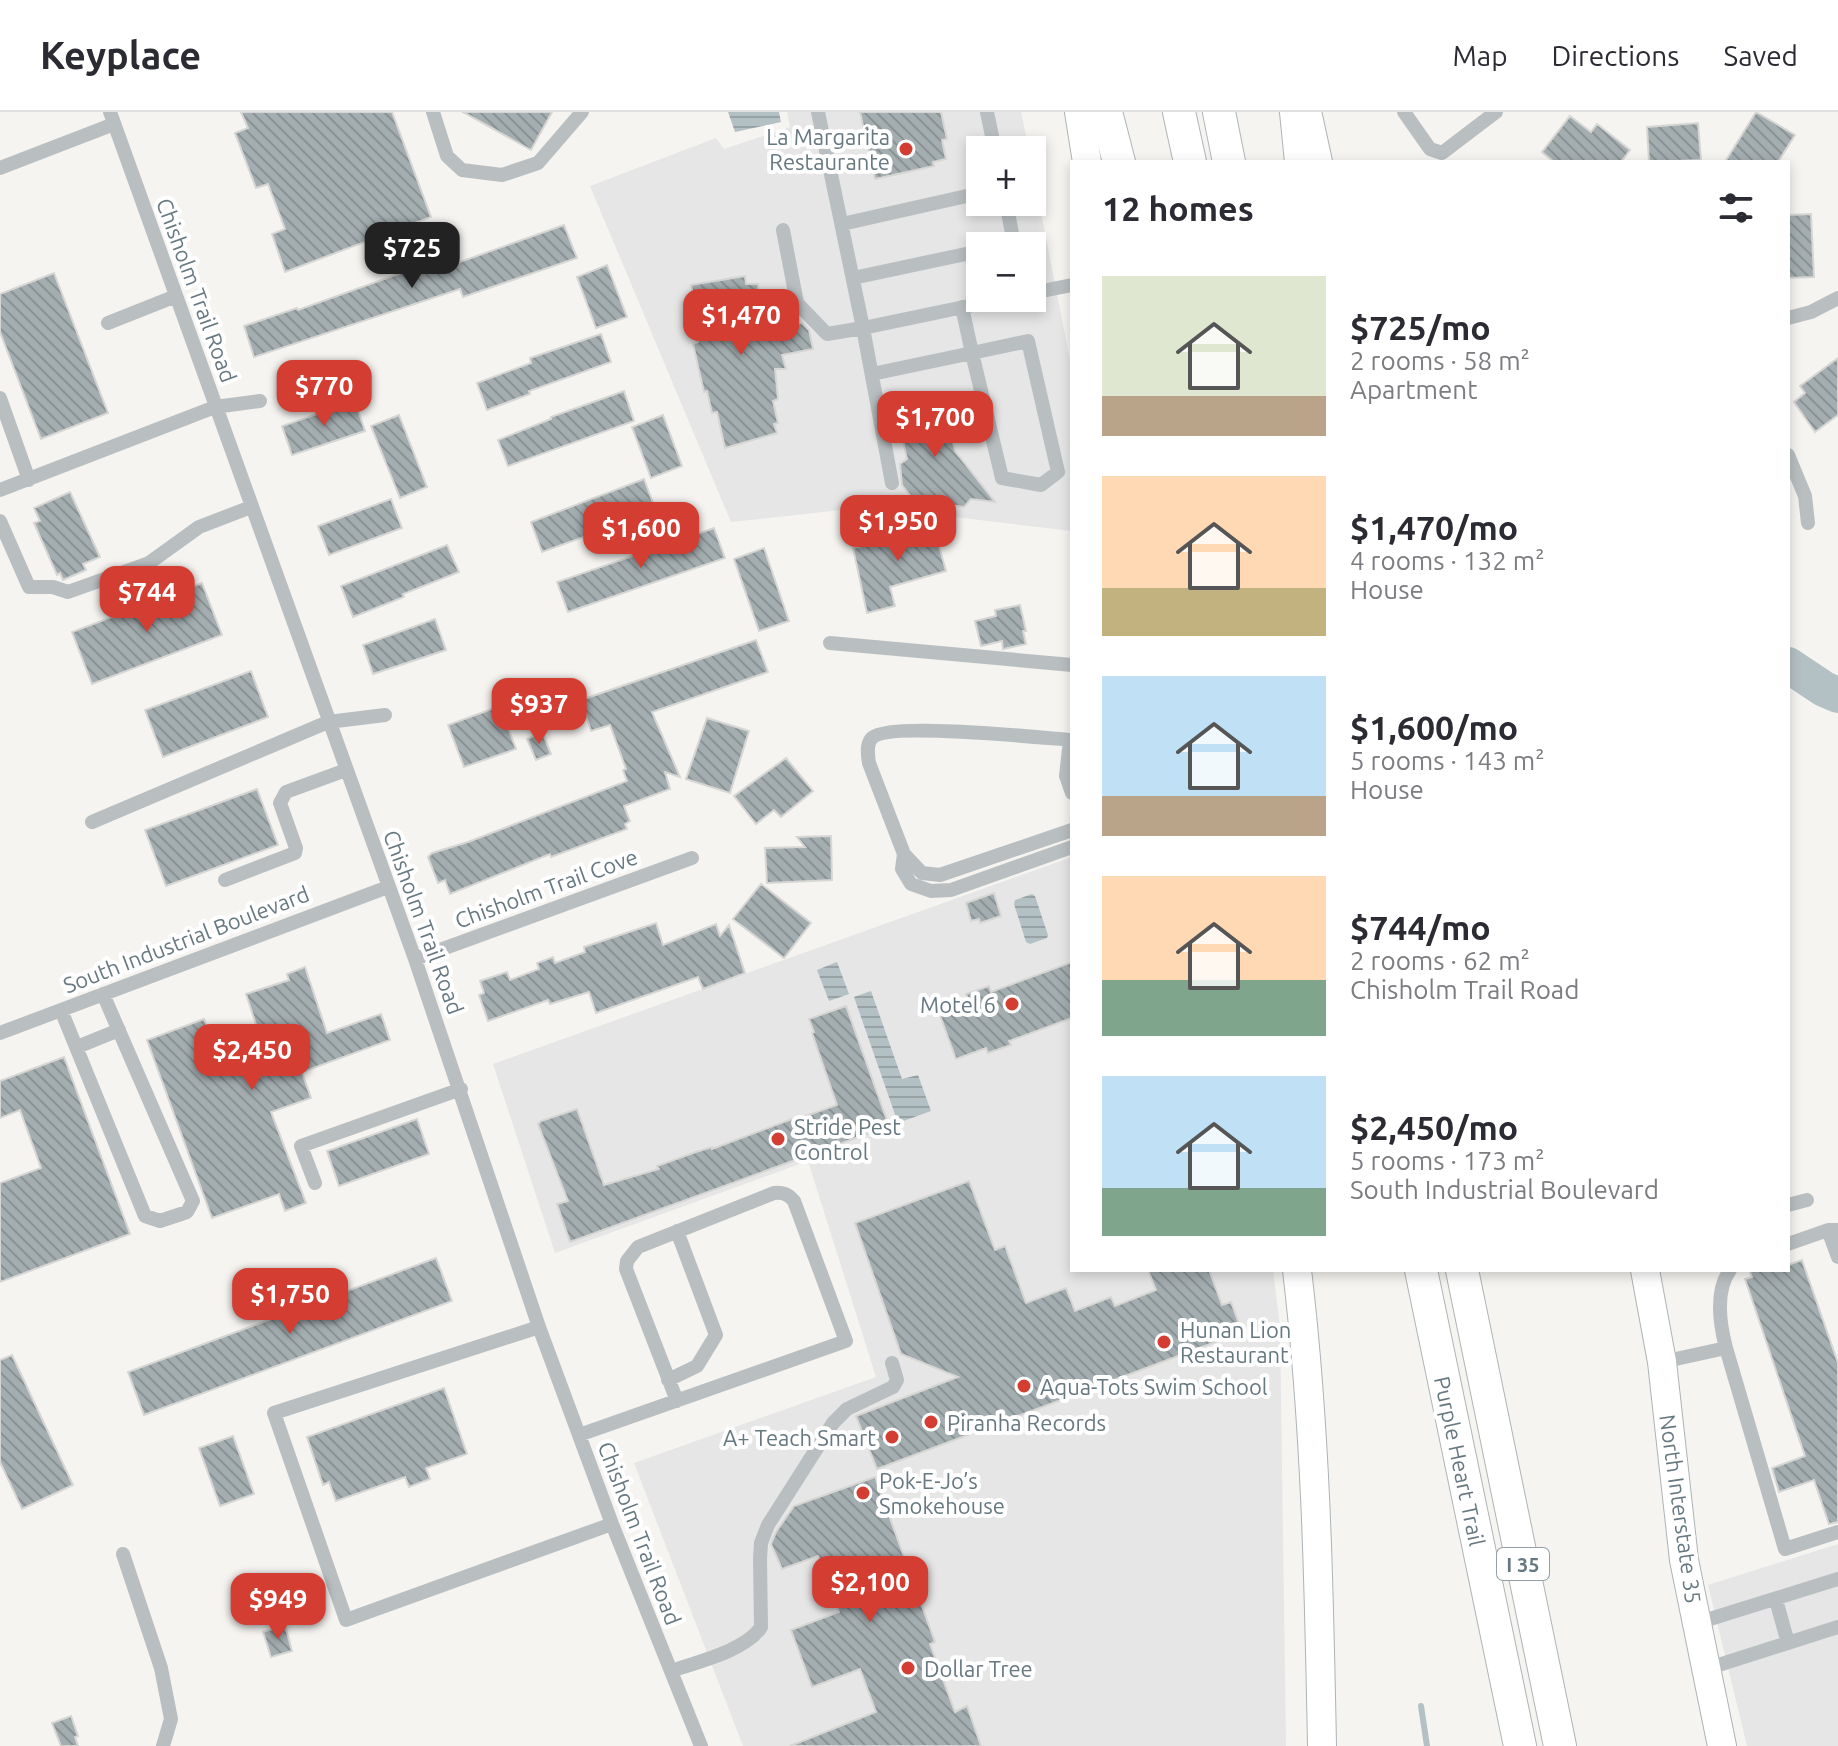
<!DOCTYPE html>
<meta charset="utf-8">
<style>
:root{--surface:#fff;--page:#f7f7f7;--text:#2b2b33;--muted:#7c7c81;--line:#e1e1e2;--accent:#d43e32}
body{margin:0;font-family:Ubuntu,sans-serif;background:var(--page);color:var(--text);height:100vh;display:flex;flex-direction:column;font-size:30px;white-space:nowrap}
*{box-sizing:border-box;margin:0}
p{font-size:26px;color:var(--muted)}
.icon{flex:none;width:44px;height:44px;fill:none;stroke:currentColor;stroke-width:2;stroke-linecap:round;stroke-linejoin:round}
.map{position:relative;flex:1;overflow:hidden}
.drawer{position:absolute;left:1070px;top:48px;width:720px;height:1112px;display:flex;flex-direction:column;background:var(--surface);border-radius:0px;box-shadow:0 4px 12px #0003}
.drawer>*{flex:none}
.buttons{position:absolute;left:966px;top:24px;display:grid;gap:16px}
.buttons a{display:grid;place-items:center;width:80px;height:80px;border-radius:0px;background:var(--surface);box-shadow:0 4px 12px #0003;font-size:40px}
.price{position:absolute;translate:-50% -68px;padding:0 18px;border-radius:16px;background:var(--accent);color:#fff;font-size:26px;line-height:52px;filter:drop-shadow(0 2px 4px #0008)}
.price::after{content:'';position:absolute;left:50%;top:48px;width:24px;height:18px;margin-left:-12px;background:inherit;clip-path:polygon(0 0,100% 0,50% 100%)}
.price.current{background:#222;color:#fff}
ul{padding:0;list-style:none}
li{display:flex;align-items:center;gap:24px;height:200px;padding:0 32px}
li span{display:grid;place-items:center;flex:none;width:224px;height:160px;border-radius:0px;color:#555}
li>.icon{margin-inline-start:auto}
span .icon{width:96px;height:96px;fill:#fffc;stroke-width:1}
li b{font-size:34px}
h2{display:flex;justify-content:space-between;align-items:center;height:96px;padding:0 32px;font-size:34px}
header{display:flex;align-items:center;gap:48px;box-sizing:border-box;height:112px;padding:0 40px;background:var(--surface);border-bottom:2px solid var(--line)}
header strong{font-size:38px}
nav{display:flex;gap:44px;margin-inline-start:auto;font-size:28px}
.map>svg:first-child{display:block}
.built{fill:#e5e6e5;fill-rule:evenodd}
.water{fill:url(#water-rules)}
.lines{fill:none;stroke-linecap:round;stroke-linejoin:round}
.stream{stroke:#b4c1c4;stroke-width:6}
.river{stroke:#b4c1c4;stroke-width:36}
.building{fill:url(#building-back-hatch);stroke:#d6d6d4;stroke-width:2}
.major-casing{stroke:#adb3b6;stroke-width:30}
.highway-casing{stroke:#afb4b6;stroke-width:34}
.minor{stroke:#b9bfc1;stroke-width:14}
.major{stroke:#fff;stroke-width:28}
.highway{stroke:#fff;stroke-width:32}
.poi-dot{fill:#d43e32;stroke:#fff;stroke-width:3}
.labels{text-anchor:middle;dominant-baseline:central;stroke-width:8;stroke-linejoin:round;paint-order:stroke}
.shield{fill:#fff;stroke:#94a0a6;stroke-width:2}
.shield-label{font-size:20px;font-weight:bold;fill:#667880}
.poi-label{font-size:22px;fill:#667880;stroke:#fff;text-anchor:start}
.street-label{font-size:22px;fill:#667880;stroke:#fff}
</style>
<header>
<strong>Keyplace</strong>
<nav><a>Map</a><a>Directions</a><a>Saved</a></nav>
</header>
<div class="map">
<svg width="1838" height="1634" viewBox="0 0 1838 1634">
<defs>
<pattern id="water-rules" width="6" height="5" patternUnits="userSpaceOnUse" patternTransform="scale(2)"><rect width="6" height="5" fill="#b4c1c4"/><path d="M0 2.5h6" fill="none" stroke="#96a2a4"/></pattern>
<pattern id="building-back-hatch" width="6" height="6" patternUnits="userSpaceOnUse" patternTransform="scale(2)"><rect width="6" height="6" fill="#a4adb0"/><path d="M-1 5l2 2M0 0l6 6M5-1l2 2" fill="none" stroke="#899294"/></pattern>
</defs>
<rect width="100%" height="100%" fill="#f5f4f1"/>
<path class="built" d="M787,0h234l8,38h-49v52h52v-35l40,203v161l-203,-24 -138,15 -141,-336 126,-48 8,11 66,-22zM980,134h52v52h-52z
M1072,745v413h201l7,57 6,419h-543l-109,-283 242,-86 -68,-216 -253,92 -62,-189z
M1838,1432v202h-91l-39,-161z"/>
<path class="water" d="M728,0h51l2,10 -46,10z
M1032,782l3,2 13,39 -1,3 -17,6 -4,-2 -12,-38 1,-4z
M837,850l12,32 -20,7 -12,-31z
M871,879l31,88 16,-4 13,36 -33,12 -44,-126z"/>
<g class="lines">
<path class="stream" d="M1421,1594l6,40"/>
<path class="river" d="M1788,553l36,24 14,6"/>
</g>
<path class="building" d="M241,0h151l39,105 -146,55 -13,-38 13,-5 -17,-45 -12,4 -21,-55 13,-5z
M463,0h89l-21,38z
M860,0h81l6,27 -5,1 4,19 -13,3 1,4 -59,13z
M1756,0l39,23 -17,27h-53z
M1570,4l21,16 6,-8 33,26 -9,12h-67l-12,-10z
M1698,11l3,37 -52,2 -2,-35z
M1811,102l3,63 -26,1v-63z
M564,113l13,33 -114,39 -3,-8 -206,68 -10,-31 53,-18 1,2 142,-51 3,9z
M607,153l20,52 -31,11 -19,-51z
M54,161l54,140 -67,26 -41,-107v-38z
M745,164l1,8h12l1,18 5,1 2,18 7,-2 2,11 27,-7 7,7 4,19 -31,6 4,14h-11l3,30 -5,2 5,22 -4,1 3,9 -52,15 -8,-36 -5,1 -5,-22 -3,1 -11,-48 5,-2 -5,-22 5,-2 -7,-33z
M601,222l10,28 -82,29 1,3 -43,16 -10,-27 54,-20 -1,-5z
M1838,246v57l-23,17 -21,-30 11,-9 -5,-7z
M624,279l10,30 -126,45 -10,-26 53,-21v-2z
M943,287l12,52 40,51 -24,-3 -7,8 -50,-7 -12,-15 -2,-21 7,-5 -11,-49z
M355,289l10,30 -73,24 -10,-29z
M399,303l28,72 -27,11 -29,-72z
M663,303l19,51 -31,12 -19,-51z
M644,367l12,32 -114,41 -11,-30z
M70,380l30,65 -17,7 3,6 -23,10 -3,-7 -3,2 -23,-52 6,-2 -6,-13z
M391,387l11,29 -73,27 -11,-29z
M901,406l31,3 14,50 -56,16 5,19 -28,7 -14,-65 53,-12z
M714,416l11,30 -157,54 -11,-30z
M447,433l12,27 -56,22 1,3 -51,20 -12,-31z
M764,436l25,73 -30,10 -25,-72z
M202,471l20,52 -130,49 -20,-52z
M1020,493l6,26h-3l3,13 -23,5 -1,-8 -21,5 -6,-25 21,-5 -1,-6z
M435,507l11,31 -73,24 -10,-29z
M756,528l12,32 -116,40 28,65 -15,-5 5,17 -46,17 6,15 -5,3 2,5 -76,28 -1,-3 -100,40 -5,-14 -7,3 -10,-26 4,-4 36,-11 159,-61 -4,-11 3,-1 -16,-44 -19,6 -10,-31z
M251,559l17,46 -105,40 -18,-47z
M500,594l16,43 -52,18 -16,-42z
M707,606l42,13 -19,62 -44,-14z
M542,620l9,22 -15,6 -9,-21z
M786,646l27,33 -32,26 -7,-7 -18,14 -22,-28z
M257,677l21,56 -112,41 -21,-56z
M831,724l1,44 -65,3 -2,-35 40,-1 -8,-10z
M761,772l50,39 -27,35 -51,-39z
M994,781l7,23 -21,7 -1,-4 -8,2 -5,-18z
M656,811l7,22 53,-21 4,12 9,-11 16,48 -42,16 -5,-12 -102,36 -7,-21 -39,12 -2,-4 -60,21 -9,-26 5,-2 -4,-12 27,-9 3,8 29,-11 -2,-6 16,-6 2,6 30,-11 -1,-5z
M1072,850v56l-63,23 2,4 -23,8 -2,-5 -30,11 -18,-49 30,-11 -2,-5 23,-8 2,6z
M305,855l22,66 54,-19 9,26 -88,32 9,26 -40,14 35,91 -21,8 -6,-17 -67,24 -65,-178 57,-21 19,51 43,-15 -20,-61 43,-14 -2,-6z
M846,894l43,120 -319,116 -13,-38 11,-3 -30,-77 3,-3 36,-12 27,76 55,-16 -2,-3 39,-14 16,-5v2l88,-33v2l37,-13 -25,-72 2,-1 -5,-13z
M64,945l66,177 -130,48v-99l41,-15 -21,-58 -20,8v-37z
M417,1007l12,35 -90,32 -12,-35z
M969,1069l26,69 10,-4 21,57 40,-15 9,23 36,-14 4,9 41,-16 -8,-20h61l13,35 9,-3 11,30 -365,137 -21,-53 102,-39 -57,-23 -46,-131z
M436,1146l16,43 -308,114 -16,-43z
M1802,1148l36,103v159l-9,2 -15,-44 -35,12 -7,-24 33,-12 -60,-177 7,-2 -3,-7h39v-5z
M12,1243l61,130 -51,24 -22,-47v-102z
M444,1276l23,66 -41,14 4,11 -21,8 -4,-10 -69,24 -7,-19 -6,3 -16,-48z
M233,1324l21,58 -34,12 -21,-58z
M875,1365l60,165 -5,2 25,68 12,-6 14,40h-191l86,-34 -16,-43 -48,18 -21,-57 48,-18 -21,-56 -36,13 -11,-25 5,-12 18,-26z
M285,1513l7,26 -21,6 -8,-25z
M71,1604l7,20 -3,1 3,9h-17l-9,-23z"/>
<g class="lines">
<defs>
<path id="major" d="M1079,0l8,50
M1308,4l10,46
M1297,1158c19,158 22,317 25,476
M1645,1158l17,92 22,198 38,186"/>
<path id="highway" d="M1106,0l13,50
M1179,0l11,50
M1219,0l10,50
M1296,0l5,50
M1421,1158l99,476
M1462,1158l98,476"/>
</defs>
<use href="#major" class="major-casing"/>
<use href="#highway" class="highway-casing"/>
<path class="minor" d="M110,0l305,847 124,368 73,197 89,222
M433,0l14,44 15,14 40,5 36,-12 44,-51
M818,0l45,216 144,-30
M987,0l8,38
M1404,0l26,37 12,4 54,-41
M0,56l114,-44
M842,112l138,-31
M783,118l14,73 30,31 36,-6 29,155
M1003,134l11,-2 -8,-42
M853,166l127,-27
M1032,181l40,-8
M1788,206l23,-6 27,-14
M108,211l68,-27
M1028,229l30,131 -17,13 -39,-7 -30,-125z
M872,262l100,-21 -10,-46
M0,286l29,82
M1788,343l17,41 3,27
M0,378l215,-83 45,-6
M0,409l29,66h24l15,5 81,-29 50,-36 52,-20
M830,531l242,22
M1070,628l-4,36 6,17
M1072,628c-29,-2 -188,-19 -201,-1 -5,7 -3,17 -2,24l35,91 -2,15 9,15 20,7 20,-1 121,-43
M92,710l236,-100 57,-7
M904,742l18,19 18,2 132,-45
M225,768l70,-27 1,-5 -16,-45 6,-11 60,-22
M415,847l277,-101
M61,898l84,206 15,5 27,-9 6,-11 -90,-207
M0,921l388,-146
M77,935l42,-17
M315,1071l-14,-37 160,-57
M1788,1093l19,-5
M1828,1118l10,27
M1788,1132l40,-14h10
M539,1215l-265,86 72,207 266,-96
M1726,1236l59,201 53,-17
M1662,1250l64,-14c-6,-23 -11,-57 4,-78
M668,1268l29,-14 19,-31 -39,-104
M579,1323l267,-94 -52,-140c-6,-7 -11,-9 -20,-8l-136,54 -11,14 -1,8 51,132
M123,1442l38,114 10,51 -8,27
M1776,1488l12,43
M1697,1511l141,-44
M1706,1557l132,-42
M671,1559c26,-9 76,-21 90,-44l-1,-68 1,-16 7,-18 65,-102 14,-14 46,-22 4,-7 -5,-17"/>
<use href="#major" class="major"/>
<use href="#highway" class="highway"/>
</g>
<g class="poi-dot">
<circle cx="906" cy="37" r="8"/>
<circle cx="1012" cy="892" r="8"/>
<circle cx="778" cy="1027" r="8"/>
<circle cx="1164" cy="1230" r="8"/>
<circle cx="1024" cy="1274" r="8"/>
<circle cx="931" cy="1310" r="8"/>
<circle cx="892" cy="1325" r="8"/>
<circle cx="863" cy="1381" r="8"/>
<circle cx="908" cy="1556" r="8"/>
</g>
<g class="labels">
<rect class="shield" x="1497" y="1436" width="52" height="32" rx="6"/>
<g class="shield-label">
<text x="1523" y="1452">I 35</text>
</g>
<g class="poi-label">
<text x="890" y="24" text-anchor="end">La Margarita<tspan x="890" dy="25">Restaurante</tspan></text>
<text x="996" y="892" text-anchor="end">Motel 6</text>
<text x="794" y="1014">Stride Pest<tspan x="794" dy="25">Control</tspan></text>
<text x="1180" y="1217">Hunan Lion<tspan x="1180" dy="25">Restaurant</tspan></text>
<text x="1040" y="1274">Aqua-Tots Swim School</text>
<text x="947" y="1310">Piranha Records</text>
<text x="876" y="1325" text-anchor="end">A+ Teach Smart</text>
<text x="879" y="1368">Pok-E-Jo’s<tspan x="879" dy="25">Smokehouse</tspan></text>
<text x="924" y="1556">Dollar Tree</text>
</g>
<g class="street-label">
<text transform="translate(197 178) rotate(70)">Chisholm Trail Road</text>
<text transform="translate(546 776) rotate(-20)">Chisholm Trail Cove</text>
<text transform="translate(424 810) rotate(70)">Chisholm Trail Road</text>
<text transform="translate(186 827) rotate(-21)">South Industrial Boulevard</text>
<text transform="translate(1460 1349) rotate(78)">Purple Heart Trail</text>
<text transform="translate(1681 1397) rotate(82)">North Interstate 35</text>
<text transform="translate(640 1421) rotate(69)">Chisholm Trail Road</text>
</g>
</g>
</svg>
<div class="buttons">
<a>+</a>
<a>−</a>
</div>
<b class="price current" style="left:412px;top:178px">$725</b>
<b class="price" style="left:741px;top:245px">$1,470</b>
<b class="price" style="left:324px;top:316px">$770</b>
<b class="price" style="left:935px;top:347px">$1,700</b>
<b class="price" style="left:898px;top:451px">$1,950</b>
<b class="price" style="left:641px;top:458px">$1,600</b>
<b class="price" style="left:147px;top:522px">$744</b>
<b class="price" style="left:539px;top:634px">$937</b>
<b class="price" style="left:252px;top:980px">$2,450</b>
<b class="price" style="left:290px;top:1224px">$1,750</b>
<b class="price" style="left:870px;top:1512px">$2,100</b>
<b class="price" style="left:278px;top:1529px">$949</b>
<section class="drawer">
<h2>12 homes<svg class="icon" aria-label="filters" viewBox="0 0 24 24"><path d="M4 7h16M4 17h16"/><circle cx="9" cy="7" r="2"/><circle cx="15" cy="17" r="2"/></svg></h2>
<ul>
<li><span style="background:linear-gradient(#dfe7d0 75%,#b9a48a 0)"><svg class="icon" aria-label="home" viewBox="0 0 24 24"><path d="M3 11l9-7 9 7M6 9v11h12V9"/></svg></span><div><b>$725/mo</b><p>2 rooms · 58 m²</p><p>Apartment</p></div></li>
<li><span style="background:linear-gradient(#ffd9b3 70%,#c2b280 0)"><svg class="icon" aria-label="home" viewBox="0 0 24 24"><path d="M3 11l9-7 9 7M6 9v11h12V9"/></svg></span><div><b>$1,470/mo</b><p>4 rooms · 132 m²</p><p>House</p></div></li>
<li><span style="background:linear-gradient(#bfe0f5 75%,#b9a48a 0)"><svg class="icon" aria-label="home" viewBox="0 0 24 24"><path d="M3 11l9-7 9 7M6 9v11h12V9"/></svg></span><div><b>$1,600/mo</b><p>5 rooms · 143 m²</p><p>House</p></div></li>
<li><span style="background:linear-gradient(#ffd9b3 65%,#7fa58c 0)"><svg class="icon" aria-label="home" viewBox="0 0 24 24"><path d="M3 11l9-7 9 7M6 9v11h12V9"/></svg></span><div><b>$744/mo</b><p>2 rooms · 62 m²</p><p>Chisholm Trail Road</p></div></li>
<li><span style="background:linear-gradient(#bfe0f5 70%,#7fa58c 0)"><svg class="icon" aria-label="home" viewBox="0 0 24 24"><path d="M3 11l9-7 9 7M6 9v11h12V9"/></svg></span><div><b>$2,450/mo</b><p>5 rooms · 173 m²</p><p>South Industrial Boulevard</p></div></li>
</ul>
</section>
</div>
